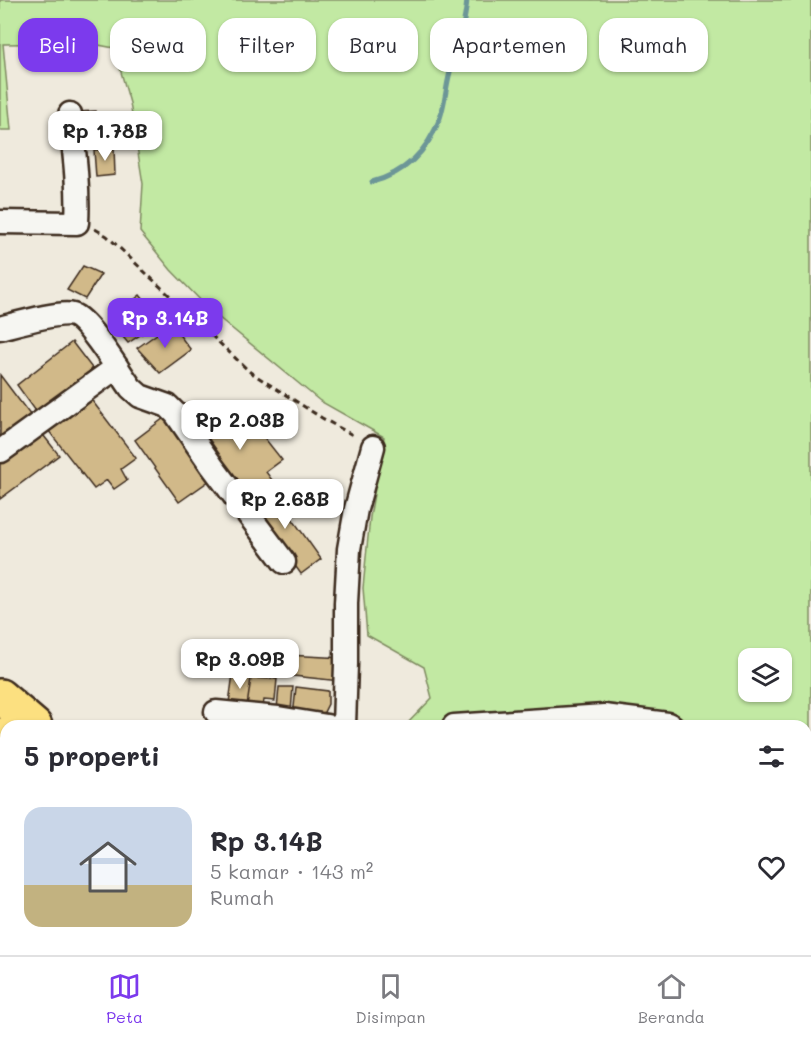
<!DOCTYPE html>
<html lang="id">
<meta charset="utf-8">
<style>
:root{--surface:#fff;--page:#f2f2f3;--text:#2b2b33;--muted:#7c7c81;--line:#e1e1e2;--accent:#7c3aed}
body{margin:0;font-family:Mali,sans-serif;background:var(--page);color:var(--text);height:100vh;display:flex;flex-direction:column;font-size:22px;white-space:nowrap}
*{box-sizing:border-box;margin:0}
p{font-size:20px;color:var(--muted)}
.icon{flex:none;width:33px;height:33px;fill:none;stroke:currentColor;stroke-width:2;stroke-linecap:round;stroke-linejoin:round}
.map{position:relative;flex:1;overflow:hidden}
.drawer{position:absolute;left:0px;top:720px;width:812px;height:236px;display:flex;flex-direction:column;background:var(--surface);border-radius:18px 18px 0 0;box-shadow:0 2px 4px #0004}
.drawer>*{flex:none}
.guide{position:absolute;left:18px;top:18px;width:776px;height:54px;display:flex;gap:12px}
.tools{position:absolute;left:738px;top:648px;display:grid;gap:12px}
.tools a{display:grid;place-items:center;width:54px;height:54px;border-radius:12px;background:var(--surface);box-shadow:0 2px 4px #0004;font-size:30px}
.price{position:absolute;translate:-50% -51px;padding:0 14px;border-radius:12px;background:#fff;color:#222;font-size:20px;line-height:39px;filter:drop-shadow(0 2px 3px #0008)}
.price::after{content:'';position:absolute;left:50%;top:36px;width:18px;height:14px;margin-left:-9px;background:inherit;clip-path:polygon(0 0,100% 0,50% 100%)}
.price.selected{background:var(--accent);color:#fff}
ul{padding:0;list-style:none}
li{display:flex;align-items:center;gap:18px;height:150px;padding:0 24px}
li span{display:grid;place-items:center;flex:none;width:168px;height:120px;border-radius:18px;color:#555}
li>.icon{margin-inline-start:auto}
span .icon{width:72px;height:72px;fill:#fffc;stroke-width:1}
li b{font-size:26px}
h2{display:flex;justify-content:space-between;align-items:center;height:72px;padding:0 24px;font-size:26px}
.chip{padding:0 21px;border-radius:18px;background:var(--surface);box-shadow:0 2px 4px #0004;font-size:21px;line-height:54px}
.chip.selected{background:var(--accent);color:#fff}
.menu{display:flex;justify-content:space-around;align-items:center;height:84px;border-top:2px solid var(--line);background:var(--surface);font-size:16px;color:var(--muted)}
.menu a{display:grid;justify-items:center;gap:3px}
.menu .selected{color:var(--accent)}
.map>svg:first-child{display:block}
.green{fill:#c2e9a3;stroke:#7e8a60;stroke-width:1.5;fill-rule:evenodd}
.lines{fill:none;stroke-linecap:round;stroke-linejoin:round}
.stream{stroke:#6c9697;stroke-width:5}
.building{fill:#d1b989;stroke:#3b2a1e;stroke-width:1.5}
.minor-tunnel{stroke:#cbc4b7;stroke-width:22;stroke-dasharray:22 11;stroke-linecap:butt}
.minor-casing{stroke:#3b2a1e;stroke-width:27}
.highway-casing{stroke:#3b2a1e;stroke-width:38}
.path{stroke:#3b2a1e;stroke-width:3;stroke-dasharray:6 4.5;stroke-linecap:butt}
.minor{stroke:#f6f6f2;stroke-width:22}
.highway{stroke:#fce080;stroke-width:33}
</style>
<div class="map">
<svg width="811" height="955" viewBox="0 0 811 955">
<rect width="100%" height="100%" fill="#efeadd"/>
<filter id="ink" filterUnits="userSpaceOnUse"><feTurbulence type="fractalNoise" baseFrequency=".0167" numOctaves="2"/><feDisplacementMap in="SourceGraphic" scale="12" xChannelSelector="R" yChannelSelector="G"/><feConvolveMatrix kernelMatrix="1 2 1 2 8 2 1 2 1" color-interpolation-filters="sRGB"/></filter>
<g filter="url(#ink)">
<path class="green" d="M0,0h811v955h-197l-14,-5h206v-224h-401l27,-28 -8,-31 -57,-32 -4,-47 7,-71 14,-80 -64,-36 -108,-89 -41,-42 -31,-38 3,-48 -13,-81 -16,-55 -26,-5 -85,1 8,86h-11zM748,658h34v34h-34z"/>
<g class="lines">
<path class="stream" d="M372,182c34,-9 56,-32 68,-64 5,-15 6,-31 10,-46 7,-23 15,-48 17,-72"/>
</g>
<path class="building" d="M96,111l-2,26h-20l2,-25z
M114,148l1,27 -19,2 -2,-27z
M83,266l18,8 -16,25 -18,-9z
M140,295l21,26 -33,22 -19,-23z
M171,324l20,26 -31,23 -23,-25z
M72,342l23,30 -57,42 -21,-29z
M0,375l31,41 -31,24z
M90,398l46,60 -15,11 6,11 -13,9 -7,-9 -13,9 -46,-59z
M237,403l45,57 -16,12 6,8 -27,20 -48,-66z
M168,415l45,63 -34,24 -44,-62z
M40,431l19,24 -59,44v-37z
M269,486l52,73 -20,15 -52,-73z
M287,655l56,3 -3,23 -56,-6z
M233,674l18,4 -4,28 -18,-3z
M251,678l26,1 -2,22 -11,-1 -1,6h-16z
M279,687h14l-2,24 -14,-2z
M296,687l32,4v13l-5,10 -30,3z
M0,910h6v19l-6,1z"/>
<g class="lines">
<path class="minor-tunnel" d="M181,955l5,-5"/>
<defs>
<path id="minor" d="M0,222l77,1c2,-36 -3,-73 -7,-109
M0,328c16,-4 59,-17 73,-13 16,6 47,58 58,73l9,8 28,10 8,8 36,52 72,96
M1,451l116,-84
M216,712l62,6 49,8
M344,726l2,-62v-61l3,-54 7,-40 17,-62
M454,726l150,-10 64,8 4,2
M806,838l5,5
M20,950v5
M416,950l5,5
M159,955l2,-3"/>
<path id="highway" d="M0,696l35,30
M0,735l6,5
M250,950l7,5
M303,950l9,5"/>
</defs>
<use href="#minor" class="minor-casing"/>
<use href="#highway" class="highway-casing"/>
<path class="path" d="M95,229l12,7 143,136 72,46 34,19"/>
<use href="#minor" class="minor"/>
<use href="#highway" class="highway"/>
</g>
</g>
</svg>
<div class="tools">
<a><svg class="icon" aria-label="layers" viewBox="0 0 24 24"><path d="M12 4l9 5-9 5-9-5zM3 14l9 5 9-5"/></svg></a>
</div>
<b class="price" style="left:105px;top:162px">Rp 1.78B</b>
<b class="price selected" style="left:165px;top:349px">Rp 3.14B</b>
<b class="price" style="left:240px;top:451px">Rp 2.03B</b>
<b class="price" style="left:285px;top:530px">Rp 2.68B</b>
<b class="price" style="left:240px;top:690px">Rp 3.09B</b>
<div class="guide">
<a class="chip selected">Beli</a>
<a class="chip">Sewa</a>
<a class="chip">Filter</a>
<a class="chip">Baru</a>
<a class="chip">Apartemen</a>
<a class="chip">Rumah</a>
</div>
<section class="drawer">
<h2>5 properti<svg class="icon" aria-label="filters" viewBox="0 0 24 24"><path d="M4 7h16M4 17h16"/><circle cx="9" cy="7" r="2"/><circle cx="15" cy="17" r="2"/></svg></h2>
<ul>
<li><span style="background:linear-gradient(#c9d6e8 65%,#c2b280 0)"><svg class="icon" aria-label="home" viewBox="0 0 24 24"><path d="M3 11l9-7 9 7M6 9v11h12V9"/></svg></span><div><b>Rp 3.14B</b><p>5 kamar · 143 m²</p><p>Rumah</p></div><svg class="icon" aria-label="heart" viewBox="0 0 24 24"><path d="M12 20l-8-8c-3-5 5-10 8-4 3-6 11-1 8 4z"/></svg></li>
</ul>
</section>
</div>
<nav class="menu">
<a class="selected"><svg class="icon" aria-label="map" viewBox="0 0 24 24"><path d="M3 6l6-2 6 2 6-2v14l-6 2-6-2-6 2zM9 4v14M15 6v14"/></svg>Peta</a>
<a><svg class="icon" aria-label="saved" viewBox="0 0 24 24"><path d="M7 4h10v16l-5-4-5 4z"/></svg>Disimpan</a>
<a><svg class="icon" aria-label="home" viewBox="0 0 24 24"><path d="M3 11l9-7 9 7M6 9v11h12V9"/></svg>Beranda</a>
</nav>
